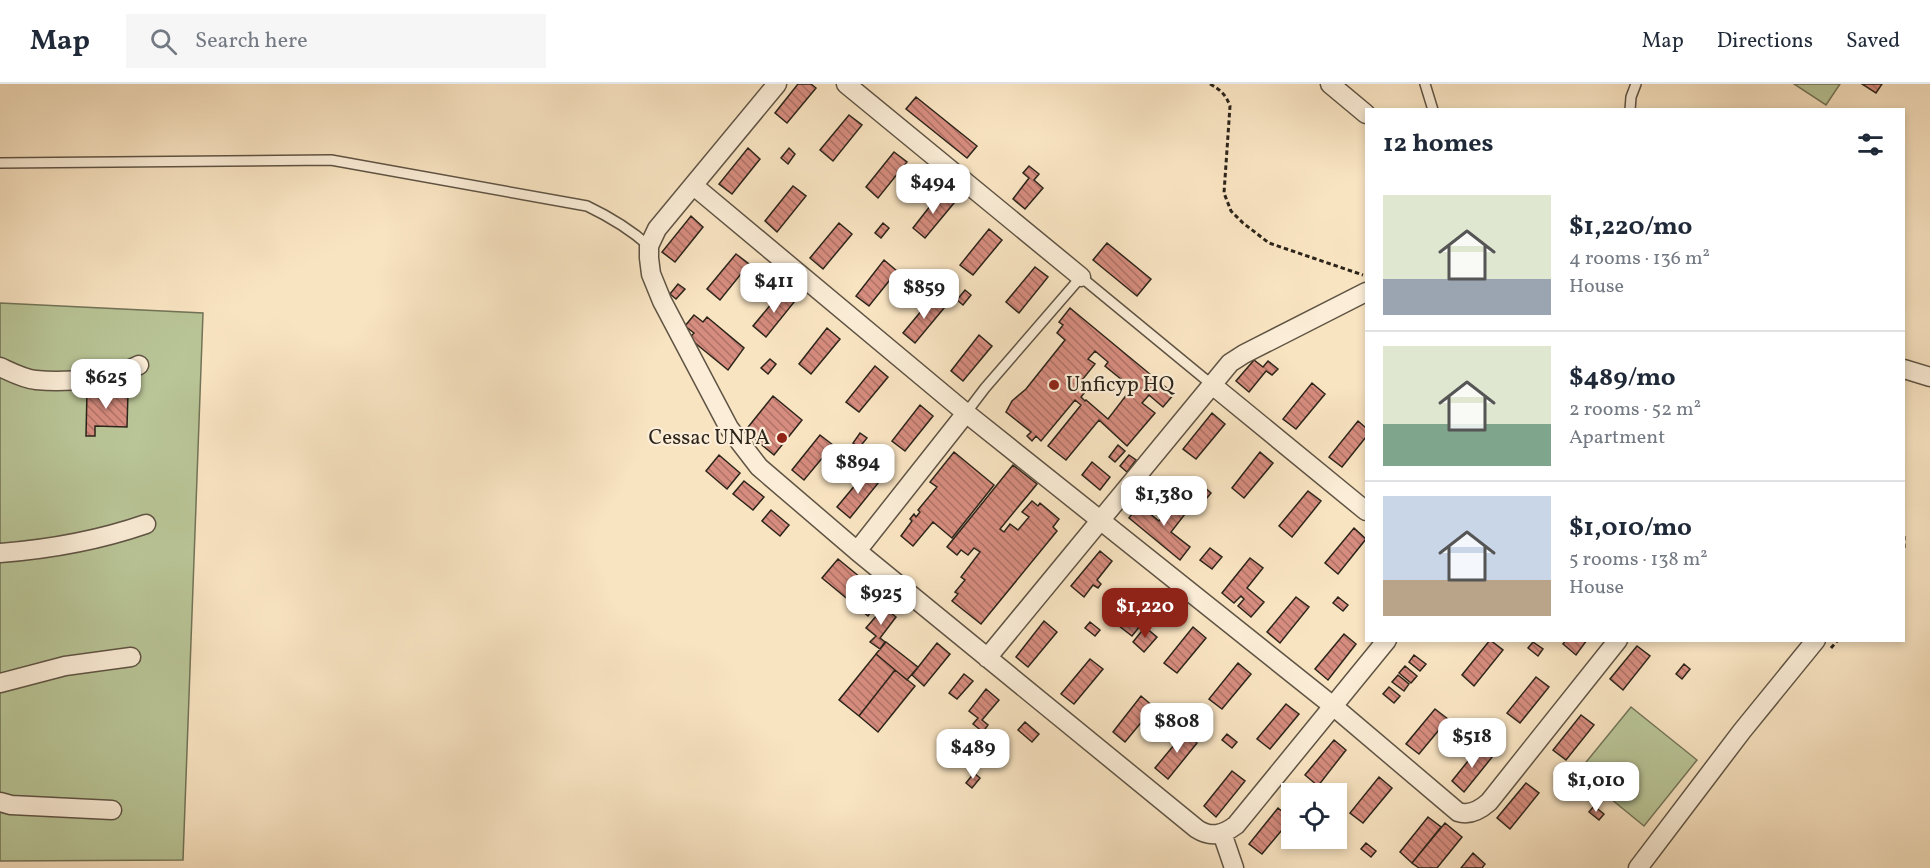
<!DOCTYPE html>
<meta charset="utf-8">
<style>
:root{--surface:#fff;--page:#f6f6f7;--text:#1f2937;--muted:#747a83;--line:#e0e1e3;--accent:#8f2418}
body{margin:0;font-family:Vollkorn,serif;background:var(--page);color:var(--text);height:100vh;display:flex;flex-direction:column;font-size:22px;white-space:nowrap}
*{box-sizing:border-box;margin:0}
p{font-size:20px;color:var(--muted)}
.icon{flex:none;width:33px;height:33px;fill:none;stroke:currentColor;stroke-width:2;stroke-linecap:round;stroke-linejoin:round}
.map{position:relative;flex:1;overflow:hidden}
.sheet{position:absolute;left:1365px;top:24px;width:540px;height:534px;display:flex;flex-direction:column;background:var(--surface);border-radius:0px;box-shadow:0 3px 9px #0003}
.sheet>*{flex:none}
.tools{position:absolute;left:1281px;top:699px;display:grid;gap:12px}
.tools a{display:grid;place-items:center;width:66px;height:66px;border-radius:0px;background:var(--surface);box-shadow:0 3px 9px #0003;font-size:30px}
.price{position:absolute;translate:-50% -51px;padding:0 14px;border-radius:12px;background:#fff;color:#222;font-size:20px;line-height:39px;filter:drop-shadow(0 2px 3px #0008)}
.price::after{content:'';position:absolute;left:50%;top:36px;width:18px;height:14px;margin-left:-9px;background:inherit;clip-path:polygon(0 0,100% 0,50% 100%)}
.price.on{background:var(--accent);color:#fff}
ul{padding:0;list-style:none}
li{display:flex;align-items:center;gap:18px;height:150px;padding:0 18px}
li+li{border-top:2px solid var(--line)}
li span{display:grid;place-items:center;flex:none;width:168px;height:120px;border-radius:0px;color:#555}
li>.icon{margin-inline-start:auto}
span .icon{width:72px;height:72px;fill:#fffc;stroke-width:1}
li b{font-size:26px}
h2{display:flex;justify-content:space-between;align-items:center;height:72px;padding:0 18px;font-size:26px}
header{display:flex;align-items:center;gap:36px;box-sizing:border-box;height:84px;padding:0 30px;background:var(--surface);border-bottom:2px solid var(--line)}
header strong{font-size:28px}
nav{display:flex;gap:33px;margin-inline-start:auto;font-size:21px}
.search{width:420px;height:54px;background:var(--page);display:flex;align-items:center;gap:15px;box-sizing:border-box;padding:0 21px;border-radius:0px;color:var(--muted);font-size:22px}
.map>svg:first-child{display:block}
.grass{fill:#b9c597;stroke:#727458;stroke-width:1.5}
.building{fill:url(#building-back-hatch);stroke:#2c241a;stroke-width:1.5;fill-rule:evenodd}
.lines{fill:none;stroke-linecap:round;stroke-linejoin:round}
.lane-casing{stroke:#5f5444;stroke-width:12}
.street-casing{stroke:#5f5444;stroke-width:21}
.path{stroke:#2c241a;stroke-width:3;stroke-dasharray:4.5 3;stroke-linecap:butt}
.lane{stroke:#fbedd7;stroke-width:9}
.street{stroke:#fbedd7;stroke-width:18}
.poi-dot{fill:#8f2418;stroke:#fbedd7;stroke-width:2}
.labels{text-anchor:middle;dominant-baseline:central;stroke-width:4.5;stroke-linejoin:round;paint-order:stroke}
.poi-label{font-size:21px;fill:#2c241a;stroke:#fbedd7;text-anchor:start}
</style>
<header>
<strong>Map</strong>
<div class="search"><svg class="icon" aria-label="search" viewBox="0 0 24 24"><circle cx="10" cy="10" r="6"/><path d="M15 15l6 6"/></svg>Search here</div>
<nav><a>Map</a><a>Directions</a><a>Saved</a></nav>
</header>
<div class="map">
<svg width="1930" height="784" viewBox="0 0 1930 784">
<defs>
<pattern id="building-back-hatch" width="6" height="6" patternUnits="userSpaceOnUse" patternTransform="scale(1.5)"><rect width="6" height="6" fill="#d68c7e"/><path d="M-1 5l2 2M0 0l6 6M5-1l2 2" fill="none" stroke="#ae7266"/></pattern>
</defs>
<rect width="100%" height="100%" fill="#f9e4c2"/>
<filter id="stains"><feTurbulence type="fractalNoise" baseFrequency=".00333" numOctaves="4"/><feColorMatrix values="0 0 0 0 .2 0 0 0 0 .09 0 0 0 0 .02 0 0 0 .5 -.17"/></filter>
<radialGradient id="worn" r=".72"><stop offset=".6" stop-color="#630" stop-opacity="0"/><stop offset="1" stop-color="#630" stop-opacity=".3"/></radialGradient>
<path class="grass" d="M1794,0h46l-14,21z
M0,219l203,10 -20,547 -183,1z
M1631,623l66,53 -53,66 -66,-54z"/>
<path class="building" d="M798,0h13l5,4 -29,35 -12,-10z
M1862,0h20l-6,9z
M916,13l61,49 -10,12 -61,-49z
M849,31l13,10 -29,36 -13,-11z
M748,64l12,11 -28,35 -13,-10z
M789,64l6,6 -7,10 -7,-6z
M894,68l13,10 -29,36 -12,-11z
M1029,82l10,8 -5,6 9,8 -18,21 -12,-10 16,-21 -6,-5z
M793,102l13,10 -29,36 -12,-11z
M941,108l13,11 -29,35 -12,-10z
M691,132l12,11 -28,35 -13,-10z
M839,139l13,11 -29,35 -13,-11z
M883,139l6,5 -8,10 -6,-5z
M989,145l13,11 -29,35 -13,-10z
M1107,159l44,36 -14,17 -44,-36z
M736,170l13,10 -29,36 -13,-11z
M884,176l13,11 -28,35 -13,-10z
M1035,183l13,10 -29,36 -13,-11z
M678,200l7,5 -9,10 -6,-5z
M965,206l6,5 -8,10 -6,-5z
M782,207l13,10 -29,36 -13,-11z
M932,214l12,10 -29,35 -12,-10z
M1070,224l104,86 -11,13 -14,-12 -7,8 13,10 -28,33 -28,-26 -33,40 -18,-14 33,-41 -6,-5 -34,41 -5,-5 -4,5 -5,-5 4,-4 -25,-20 6,-11 14,-12 39,-49 -8,-7 6,-8 -4,-3zM1095,267l13,11 -3,4 22,18 3,-4 5,4 -27,35 -22,-19 -1,1 -4,-4 5,-6 -8,-6 17,-21 -7,-5z
M694,231l9,7 4,-5 37,31 -16,22 -39,-32 5,-5 -9,-7z
M827,244l13,11 -29,35 -12,-10z
M979,251l13,11 -29,35 -12,-10z
M770,275l6,5 -8,10 -7,-6z
M1254,276l9,7 5,-6 10,8 -6,6 -6,-4 -17,21 -13,-11z
M875,282l13,11 -29,35 -13,-10z
M1312,299l13,11 -29,35 -13,-10z
M87,307l41,1 -1,35 -32,-1v10h-9z
M773,312l29,24 -28,35 -29,-24z
M920,321l13,11 -28,35 -13,-10z
M1212,329l13,11 -29,35 -13,-10z
M1358,337l8,7v9l-24,30 -13,-10z
M860,349l7,5 -8,10 -6,-5z
M820,351l13,10 -29,35 -12,-10z
M1118,361l7,6 -10,11 -6,-5z
M954,368l40,33 -42,53 -19,-16 -20,24 -12,-10 11,-15 -2,-2 4,-5 2,3 4,-5 -2,-2 19,-23 -7,-5z
M1260,368l13,11 -29,35 -12,-10z
M719,371l21,18 -13,16 -21,-18z
M1129,371l7,5 -9,12 -7,-6z
M1092,378l18,15 -10,13 -18,-15z
M1013,381l24,19 -37,45 4,3 6,-8 8,6 11,-13 -7,-5 10,-11 6,5 2,-3 19,16 -6,8 4,4 -76,93 -29,-23 6,-7 -3,-2 10,-12 -4,-3 19,-25 -6,-4 -6,7 -7,-5 -4,5 -10,-8z
M866,388l13,10 -29,36 -13,-11z
M744,397l20,16 -11,13 -20,-16z
M1202,401l9,8 -5,6 -9,-8z
M1308,407l13,10 -29,36 -13,-11z
M1176,415l13,10 -18,23 19,15 -10,13 -51,-42 10,-13 20,16z
M771,426l18,15 -9,11 -18,-15z
M1354,444l12,11 -28,35 -13,-11z
M1210,464l12,9 -10,12 -12,-9z
M1100,467l12,10 -15,19 4,4 -3,4 -5,-3 -9,12 -13,-11z
M1250,474l13,10 -16,20 17,14 -13,15 -13,-11 6,-7 -3,-3 -7,7 -12,-10z
M838,475l45,37 -15,20 -46,-38z
M1148,507l13,10 -2,1 11,7 -4,5 -9,-9 -25,31 -13,-10z
M1296,513l13,10 -29,36 -13,-11z
M1338,513l10,8 -5,6 -10,-8z
M884,523l12,10 -16,21 5,4 -5,7 -10,-7 6,-6 -10,-8z
M1044,537l13,11 -29,35 -12,-10z
M1090,538l10,8 -5,6 -10,-8z
M1145,543l12,10 -13,15 -11,-10z
M1193,543l13,11 -29,35 -13,-10z
M1344,550l12,10 -28,36 -13,-11z
M1490,556l13,10 -29,36 -12,-11z
M1566,556h21l-11,15 -13,-11z
M886,558l32,25 -11,13 -31,-26z
M1533,558l10,7 -5,7 -10,-8z
M937,559l13,11 -26,32 -12,-11z
M1637,562l13,10 -27,34 -13,-11z
M876,570l19,16 -36,46 -20,-16z
M1414,571l12,9 -6,7 -11,-9z
M1090,575l13,10 -29,35 -13,-10z
M1238,579l13,11 -29,35 -13,-10z
M1684,580l6,5 -8,10 -6,-5z
M1405,582l12,10 -6,7 -12,-10z
M895,586l20,16 -37,46 -19,-16z
M964,590l9,7 -16,18 -8,-6z
M1398,591l11,9 -5,7 -12,-9z
M1536,593l13,10 -29,36 -13,-10z
M1389,603l11,9 -6,7 -11,-9z
M986,605l13,11 -17,20 6,5 -5,7 -10,-8 5,-6 -9,-7z
M1141,612l13,11 -29,35 -12,-10z
M1286,620l13,10 -29,35 -13,-10z
M1435,625l13,10 -29,35 -13,-10z
M1581,631l13,10 -28,35 -13,-10z
M1025,638l14,12 -7,8 -14,-12z
M1191,646l9,8 -4,4 1,1 -29,36 -13,-11 29,-35 3,2z
M1227,650l10,8 -5,6 -10,-8z
M1334,656l12,10 -28,36 -13,-11z
M1480,662l13,10 -29,36 -12,-11z
M1232,687l13,10 -29,36 -12,-11z
M974,689l6,5 -8,10 -6,-5z
M1379,693l13,11 -29,35 -13,-10z
M1526,699l13,10 -29,36 -13,-11z
M1594,722l10,8 -5,6 -10,-8z
M1278,724l13,11 -29,35 -13,-10z
M1428,733l13,10 -29,36 -12,-11z
M1445,739l17,14 -25,31h-18l-7,-5z
M1366,759l10,8 -5,6 -10,-8z
M1473,769l12,11 -3,4h-21z"/>
<g class="lines">
<defs>
<path id="lane" d="M1425,0l8,26
M1630,26l1,-13 5,-13
M0,79l331,-3 256,46c23,11 43,23 62,40
M966,329l19,-25 96,-111 130,107"/>
<path id="street" d="M777,0l-120,145 -8,17v12l2,16 11,27 67,127 30,39 98,84 340,278c14,9 26,6 39,-4l151,-185
M846,0l235,193
M1330,0l36,30
M694,102l272,227 367,293 125,106c12,4 22,-2 31,-10l129,-162
M0,283c11,5 24,12 36,13 30,3 77,-1 103,-15
M1904,285l26,8
M1211,300l155,127
M857,467l109,-138
M0,469c52,-4 97,-12 146,-29
M987,574l243,-295 14,-9 122,-62
M0,599l65,-17 66,-9
M0,718l11,3 101,5
M1222,749l12,35
M1638,784l104,-137 74,-91"/>
</defs>
<use href="#lane" class="lane-casing"/>
<use href="#street" class="street-casing"/>
<path class="path" d="M1210,0c11,6 16,11 20,22l-6,87 7,18 12,12 26,20 94,32
M1904,452v15
M1831,564l7,-8"/>
<use href="#lane" class="lane"/>
<use href="#street" class="street"/>
</g>
<g class="poi-dot">
<circle cx="1054" cy="301" r="6"/>
<circle cx="782" cy="354" r="6"/>
</g>
<g class="labels">
<g class="poi-label">
<text x="1066" y="301">Unficyp HQ</text>
<text x="770" y="354" text-anchor="end">Cessac UNPA</text>
</g>
</g>
<rect width="100%" height="100%" filter="url(#stains)"/>
<rect width="100%" height="100%" fill="url(#worn)"/>
</svg>
<div class="tools">
<a><svg class="icon" aria-label="locate" viewBox="0 0 24 24"><circle cx="12" cy="12" r="6"/><path d="M12 2v4M12 18v4M2 12h4M18 12h4"/></svg></a>
</div>
<b class="price" style="left:933px;top:131px">$494</b>
<b class="price" style="left:774px;top:230px">$411</b>
<b class="price" style="left:924px;top:236px">$859</b>
<b class="price" style="left:106px;top:326px">$625</b>
<b class="price" style="left:858px;top:411px">$894</b>
<b class="price" style="left:1164px;top:443px">$1,380</b>
<b class="price" style="left:881px;top:542px">$925</b>
<b class="price on" style="left:1145px;top:555px">$1,220</b>
<b class="price" style="left:1177px;top:670px">$808</b>
<b class="price" style="left:1472px;top:685px">$518</b>
<b class="price" style="left:973px;top:696px">$489</b>
<b class="price" style="left:1596px;top:729px">$1,010</b>
<section class="sheet">
<h2>12 homes<svg class="icon" aria-label="filters" viewBox="0 0 24 24"><path d="M4 7h16M4 17h16"/><circle cx="9" cy="7" r="2"/><circle cx="15" cy="17" r="2"/></svg></h2>
<ul>
<li><span style="background:linear-gradient(#dfe7d0 70%,#9aa5b1 0)"><svg class="icon" aria-label="home" viewBox="0 0 24 24"><path d="M3 11l9-7 9 7M6 9v11h12V9"/></svg></span><div><b>$1,220/mo</b><p>4 rooms · 136 m²</p><p>House</p></div></li>
<li><span style="background:linear-gradient(#dfe7d0 65%,#7fa58c 0)"><svg class="icon" aria-label="home" viewBox="0 0 24 24"><path d="M3 11l9-7 9 7M6 9v11h12V9"/></svg></span><div><b>$489/mo</b><p>2 rooms · 52 m²</p><p>Apartment</p></div></li>
<li><span style="background:linear-gradient(#c9d6e8 70%,#b9a48a 0)"><svg class="icon" aria-label="home" viewBox="0 0 24 24"><path d="M3 11l9-7 9 7M6 9v11h12V9"/></svg></span><div><b>$1,010/mo</b><p>5 rooms · 138 m²</p><p>House</p></div></li>
</ul>
</section>
</div>
